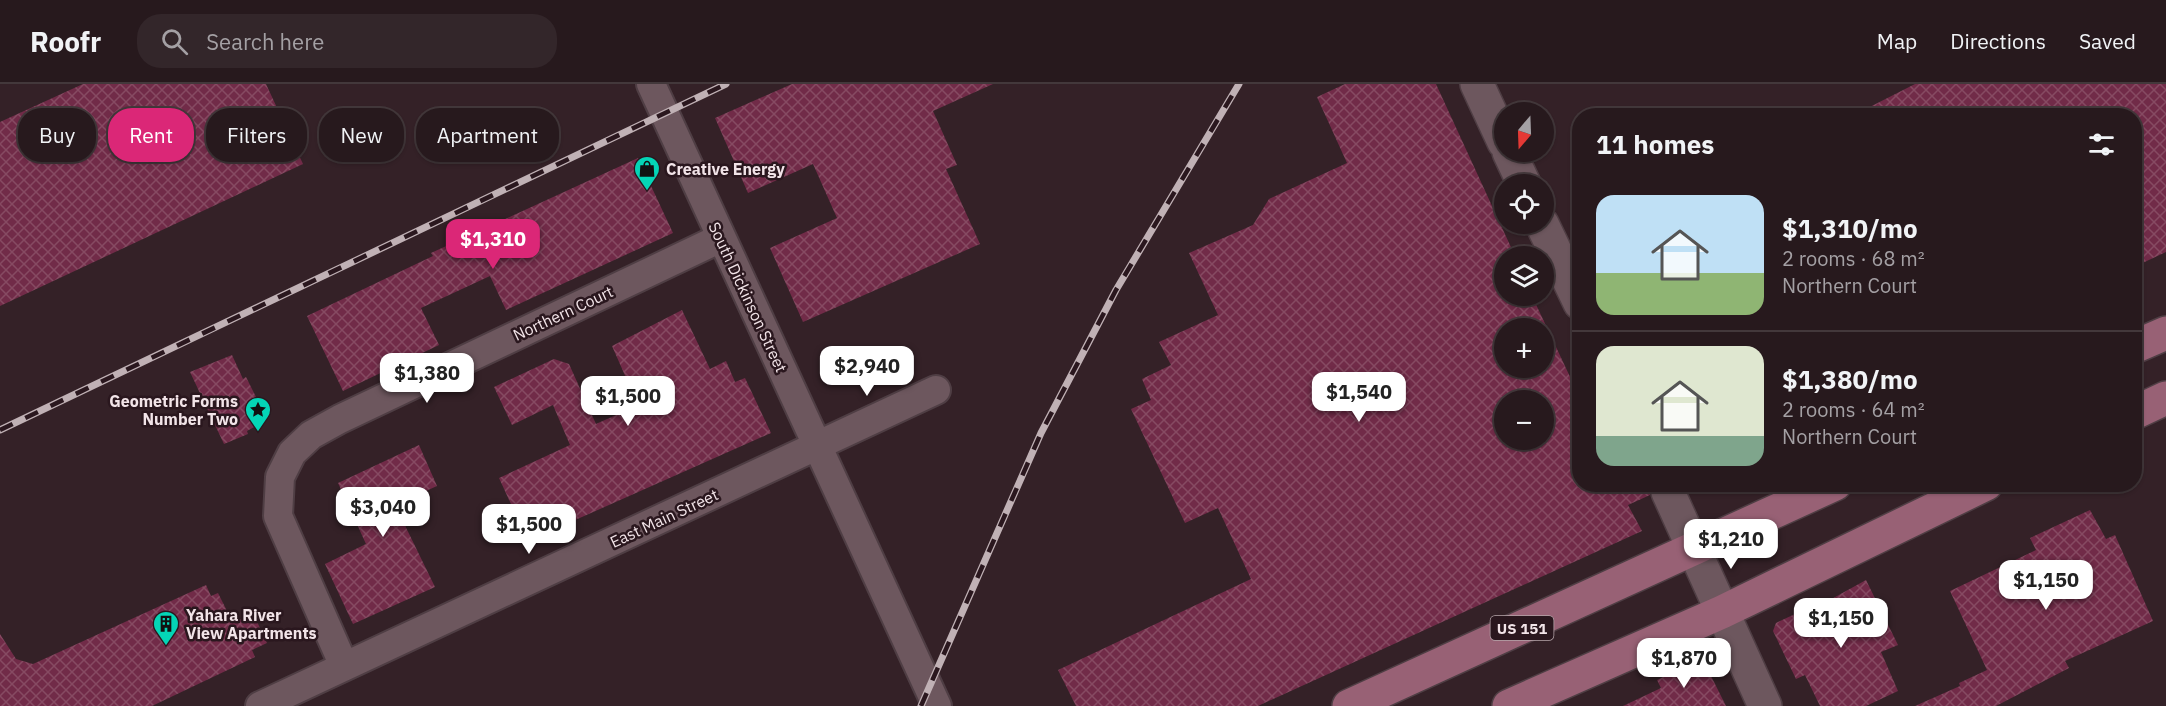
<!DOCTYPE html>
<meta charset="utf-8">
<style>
:root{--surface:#27191d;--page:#33262a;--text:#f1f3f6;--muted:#a4a0a4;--line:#43383b;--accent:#db2777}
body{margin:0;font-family:"IBM Plex Sans",sans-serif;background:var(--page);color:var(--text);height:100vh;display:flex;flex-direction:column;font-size:22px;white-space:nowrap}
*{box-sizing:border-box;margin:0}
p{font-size:20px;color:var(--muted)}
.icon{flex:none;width:33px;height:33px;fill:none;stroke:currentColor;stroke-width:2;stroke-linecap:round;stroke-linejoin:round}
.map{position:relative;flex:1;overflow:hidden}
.drawer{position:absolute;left:1572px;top:24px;width:570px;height:384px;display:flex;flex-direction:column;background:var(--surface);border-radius:24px;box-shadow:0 2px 4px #0004,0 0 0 2px var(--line)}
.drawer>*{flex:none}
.top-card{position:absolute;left:18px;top:24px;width:570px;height:54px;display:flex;gap:12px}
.needle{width:39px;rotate:199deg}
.fabs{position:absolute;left:1494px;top:18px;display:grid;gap:12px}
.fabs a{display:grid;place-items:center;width:60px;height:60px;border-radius:50%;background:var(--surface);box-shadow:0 2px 4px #0004,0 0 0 2px var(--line);font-size:30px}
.price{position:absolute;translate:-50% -51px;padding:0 14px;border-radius:12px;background:#fff;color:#222;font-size:20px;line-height:39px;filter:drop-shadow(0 2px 3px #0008)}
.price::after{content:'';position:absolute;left:50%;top:36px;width:18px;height:14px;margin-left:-9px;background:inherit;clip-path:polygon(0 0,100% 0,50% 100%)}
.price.selected{background:var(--accent);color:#fff}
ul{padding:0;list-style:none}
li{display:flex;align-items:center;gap:18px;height:150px;padding:0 24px}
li+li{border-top:2px solid var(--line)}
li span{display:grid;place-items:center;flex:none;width:168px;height:120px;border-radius:18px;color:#555}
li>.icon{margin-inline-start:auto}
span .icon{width:72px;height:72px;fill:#fffc;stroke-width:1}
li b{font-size:26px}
h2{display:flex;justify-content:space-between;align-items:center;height:72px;padding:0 24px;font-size:26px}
.pill{padding:0 21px;border-radius:24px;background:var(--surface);box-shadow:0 2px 4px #0004,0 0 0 2px var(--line);font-size:21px;line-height:54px}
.pill.selected{background:var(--accent);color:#fff}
header{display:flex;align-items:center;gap:36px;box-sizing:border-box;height:84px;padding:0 30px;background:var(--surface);border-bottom:2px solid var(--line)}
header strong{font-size:28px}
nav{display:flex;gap:33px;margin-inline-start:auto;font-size:21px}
.search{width:420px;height:54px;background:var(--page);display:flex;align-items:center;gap:15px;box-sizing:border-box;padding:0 21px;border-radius:24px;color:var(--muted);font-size:22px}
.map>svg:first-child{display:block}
.building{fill:url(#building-cross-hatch);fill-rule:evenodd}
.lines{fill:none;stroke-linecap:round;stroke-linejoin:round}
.street-casing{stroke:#4f3e44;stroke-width:32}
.secondary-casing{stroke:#4f3e44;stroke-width:36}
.primary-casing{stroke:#4f3e44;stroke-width:36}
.street{stroke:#6d575e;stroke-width:28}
.secondary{stroke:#6d575e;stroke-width:33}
.primary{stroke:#986175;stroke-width:33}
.rail-casing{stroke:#c0b1b5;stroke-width:7}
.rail{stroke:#2a171e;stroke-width:4.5;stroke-dasharray:14;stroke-linecap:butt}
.labels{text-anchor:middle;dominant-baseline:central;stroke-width:5;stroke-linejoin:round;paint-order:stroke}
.shield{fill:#2a171e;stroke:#b6a6ab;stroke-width:1.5}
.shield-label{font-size:15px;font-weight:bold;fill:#f2e4e8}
.poi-label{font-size:16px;font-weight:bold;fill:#f2e4e8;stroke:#2a171e;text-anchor:start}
.street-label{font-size:16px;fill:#f2e4e8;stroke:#2a171e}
</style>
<header>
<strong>Roofr</strong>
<div class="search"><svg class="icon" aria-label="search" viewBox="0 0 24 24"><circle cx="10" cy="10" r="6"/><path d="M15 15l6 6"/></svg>Search here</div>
<nav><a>Map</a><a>Directions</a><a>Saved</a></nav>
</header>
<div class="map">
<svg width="2166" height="622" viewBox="0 0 2166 622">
<defs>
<pattern id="building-cross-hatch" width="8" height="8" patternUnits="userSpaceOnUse" patternTransform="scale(1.5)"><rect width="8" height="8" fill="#712b48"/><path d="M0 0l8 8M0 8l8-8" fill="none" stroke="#864a62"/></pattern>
</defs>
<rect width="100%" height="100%" fill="#342127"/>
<path class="building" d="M83,0h183l37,80 -303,142v-184z
M792,0h201l-60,27 24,54 -11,4 34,75 -177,78 -33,-74 67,-30 -24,-54 -65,29 -33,-75z
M1345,0h91l79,172h-11v40h28l48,102v86h71l-1,11 -22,10 14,26 -384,175h-182l-18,-36 193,-91 -33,-71 -33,15 -54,-114 20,-9 -9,-21 29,-14 -12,-23 59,-27 -29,-62 64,-28 16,-26 78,-36 -30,-66zM1504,244h40v40h-40zM1504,316h40v40h-40z
M1915,0h251v168l-32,15v-151h-282z
M638,74l35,75 -167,77 -16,-34 -69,32 18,37 -96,46 -36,-75 126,-60 -2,-3z
M682,226l28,59 16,-8 9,21 10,-4 26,55 -243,108 -29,-63 71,-33 -17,-40 -41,20 -18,-38 60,-28 15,5 27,60 42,-19 -26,-59z
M232,271l11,24 3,-2 10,20 -4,2 11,23 -16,9 1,3 -24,10 -34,-72z
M419,361l18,41 -42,19 40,82 -82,37 -28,-60 41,-20 -28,-61z
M2090,426l16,29 9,-4 38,86 -88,40 4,7 -73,38h-81l45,-20 -1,-3 28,-13 -37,-79 86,-41 -6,-12z
M1866,496l32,65 -17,7 17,39 -32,15h-46l-15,-31 -9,4 -23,-48 3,-8 19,-9 2,4z
M206,501l5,11 7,-3 15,30 20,-10 14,30 -15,7 3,7 -103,49h-152v-72l16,25 17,5z
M1702,574l24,48h-103l38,-18 -4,-8z"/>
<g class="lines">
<defs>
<path id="street" d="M651,0l286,622
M344,582l-66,-150 2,-39 12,-24 19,-18 29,-16 381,-181
M260,622l676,-316"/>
<path id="secondary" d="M1477,0l27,58
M1509,68l15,32
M1542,140l38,79
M1668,408l97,214"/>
<path id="primary" d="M2134,263l32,-14
M2134,329l32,-15
M1349,622l486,-222
M1509,622l213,-94 264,-128"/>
</defs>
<use href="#street" class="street-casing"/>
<use href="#secondary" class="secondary-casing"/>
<use href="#primary" class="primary-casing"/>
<use href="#street" class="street"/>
<use href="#secondary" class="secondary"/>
<use href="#primary" class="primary"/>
<defs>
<path id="rail" d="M0,346l726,-346
M921,622l120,-273 75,-143 123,-206"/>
</defs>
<use href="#rail" class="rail-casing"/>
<use href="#rail" class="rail"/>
</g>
<defs>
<symbol id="shop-pin" viewBox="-11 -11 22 30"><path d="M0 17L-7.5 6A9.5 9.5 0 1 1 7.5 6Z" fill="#04d5b6" stroke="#2a171e"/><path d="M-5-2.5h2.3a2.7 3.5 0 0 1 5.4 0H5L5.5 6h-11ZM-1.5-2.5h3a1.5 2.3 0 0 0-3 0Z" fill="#111"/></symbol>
<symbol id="sight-pin" viewBox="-11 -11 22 30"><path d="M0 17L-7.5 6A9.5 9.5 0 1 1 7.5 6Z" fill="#04d5b6" stroke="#2a171e"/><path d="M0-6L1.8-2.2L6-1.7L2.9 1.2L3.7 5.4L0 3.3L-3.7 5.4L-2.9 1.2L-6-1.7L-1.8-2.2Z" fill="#111"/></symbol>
<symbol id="building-pin" viewBox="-11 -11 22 30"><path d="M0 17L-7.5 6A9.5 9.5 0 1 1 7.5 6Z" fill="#04d5b6" stroke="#2a171e"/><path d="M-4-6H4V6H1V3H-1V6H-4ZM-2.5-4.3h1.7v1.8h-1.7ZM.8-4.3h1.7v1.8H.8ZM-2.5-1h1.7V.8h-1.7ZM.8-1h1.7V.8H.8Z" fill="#111"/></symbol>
</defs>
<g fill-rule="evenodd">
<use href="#shop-pin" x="632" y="70" width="30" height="40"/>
<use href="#sight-pin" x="243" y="311" width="30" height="40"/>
<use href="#building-pin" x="151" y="525" width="30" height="40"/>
</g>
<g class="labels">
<rect class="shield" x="1490.5" y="532" width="63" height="24" rx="4.5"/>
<g class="shield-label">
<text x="1522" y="544">US 151</text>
</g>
<g class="poi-label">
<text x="666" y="85">Creative Energy</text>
<text x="238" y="317" text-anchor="end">Geometric Forms<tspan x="238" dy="18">Number Two</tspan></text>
<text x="186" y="531">Yahara River<tspan x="186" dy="18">View Apartments</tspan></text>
</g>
<g class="street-label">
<text transform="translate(748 213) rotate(65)">South Dickinson Street</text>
<text transform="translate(563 229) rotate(-25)">Northern Court</text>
<text transform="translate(664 434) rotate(-25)">East Main Street</text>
</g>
</g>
</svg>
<div class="fabs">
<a><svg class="needle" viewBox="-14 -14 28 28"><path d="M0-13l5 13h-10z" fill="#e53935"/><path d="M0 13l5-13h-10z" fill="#a4a0a4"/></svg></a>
<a><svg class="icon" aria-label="locate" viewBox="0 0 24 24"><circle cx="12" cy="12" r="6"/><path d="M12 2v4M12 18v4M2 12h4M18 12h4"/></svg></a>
<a><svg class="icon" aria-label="layers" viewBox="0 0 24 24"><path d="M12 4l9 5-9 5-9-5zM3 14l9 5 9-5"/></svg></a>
<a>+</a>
<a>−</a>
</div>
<b class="price selected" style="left:493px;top:186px">$1,310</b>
<b class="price" style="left:867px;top:313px">$2,940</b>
<b class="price" style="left:427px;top:320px">$1,380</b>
<b class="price" style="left:1359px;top:339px">$1,540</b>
<b class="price" style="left:628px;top:343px">$1,500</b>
<b class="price" style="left:383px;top:454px">$3,040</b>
<b class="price" style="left:529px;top:471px">$1,500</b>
<b class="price" style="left:1731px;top:486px">$1,210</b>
<b class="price" style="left:2046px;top:527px">$1,150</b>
<b class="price" style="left:1841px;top:565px">$1,150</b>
<b class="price" style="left:1684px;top:605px">$1,870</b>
<div class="top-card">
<a class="pill">Buy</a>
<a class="pill selected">Rent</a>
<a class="pill">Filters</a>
<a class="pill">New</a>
<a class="pill">Apartment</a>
</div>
<section class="drawer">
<h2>11 homes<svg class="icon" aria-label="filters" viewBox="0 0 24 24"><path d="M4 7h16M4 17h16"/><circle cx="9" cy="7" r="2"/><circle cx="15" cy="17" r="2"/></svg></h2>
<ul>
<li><span style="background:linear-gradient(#bfe0f5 65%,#8fb573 0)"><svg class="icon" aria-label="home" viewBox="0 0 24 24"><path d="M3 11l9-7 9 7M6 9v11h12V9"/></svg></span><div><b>$1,310/mo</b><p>2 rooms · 68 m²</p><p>Northern Court</p></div></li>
<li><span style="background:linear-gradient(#dfe7d0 75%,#7fa58c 0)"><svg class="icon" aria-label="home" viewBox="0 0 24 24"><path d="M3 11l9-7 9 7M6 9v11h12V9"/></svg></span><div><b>$1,380/mo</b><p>2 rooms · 64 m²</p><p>Northern Court</p></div></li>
</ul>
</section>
</div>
